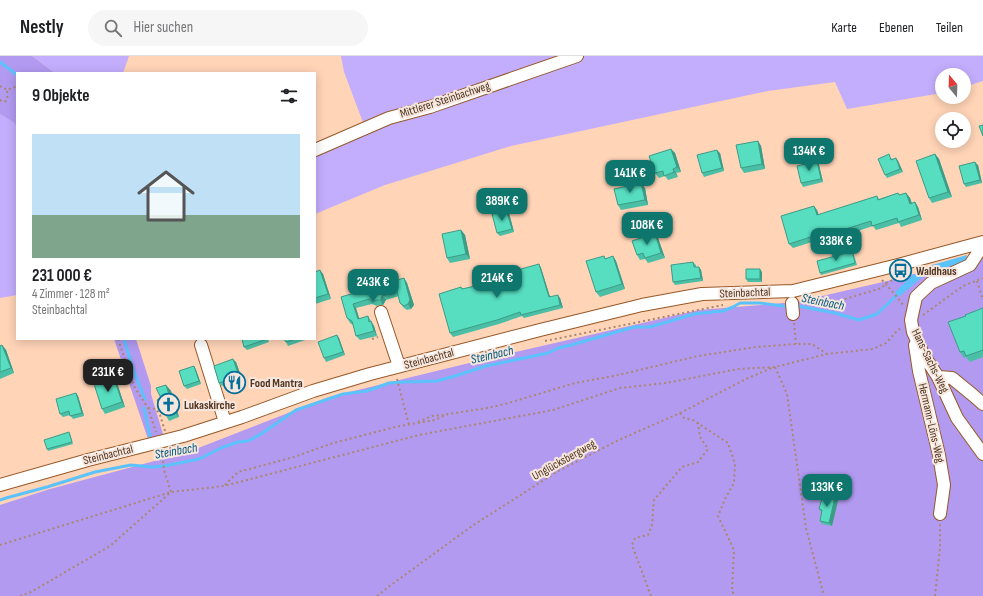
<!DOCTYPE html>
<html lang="de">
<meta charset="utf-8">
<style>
:root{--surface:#fff;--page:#f6f6f6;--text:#202124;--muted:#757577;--line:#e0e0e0;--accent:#0f766e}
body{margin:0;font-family:"Sofia Sans Condensed",sans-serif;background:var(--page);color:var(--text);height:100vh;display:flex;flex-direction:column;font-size:15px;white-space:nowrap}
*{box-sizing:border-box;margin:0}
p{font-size:13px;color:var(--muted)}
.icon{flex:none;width:22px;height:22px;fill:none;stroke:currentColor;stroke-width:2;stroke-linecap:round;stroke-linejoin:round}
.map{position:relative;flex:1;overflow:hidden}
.panel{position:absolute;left:16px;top:16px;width:300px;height:268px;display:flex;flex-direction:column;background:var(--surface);border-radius:0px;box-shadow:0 2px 10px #0003}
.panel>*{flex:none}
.needle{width:26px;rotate:341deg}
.controls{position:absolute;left:935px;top:12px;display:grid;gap:8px}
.controls a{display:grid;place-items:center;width:36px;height:36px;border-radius:50%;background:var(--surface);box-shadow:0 2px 10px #0003;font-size:20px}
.price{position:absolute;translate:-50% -34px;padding:0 9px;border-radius:8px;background:var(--accent);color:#fff;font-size:13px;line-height:26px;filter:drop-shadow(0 1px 2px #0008)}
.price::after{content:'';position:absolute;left:50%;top:24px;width:12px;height:9px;margin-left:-6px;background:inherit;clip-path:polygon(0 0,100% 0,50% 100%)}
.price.active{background:#222;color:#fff}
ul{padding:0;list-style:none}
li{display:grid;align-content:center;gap:8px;height:212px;padding:0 16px}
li+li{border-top:1px solid var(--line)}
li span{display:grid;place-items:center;height:124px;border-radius:0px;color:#555}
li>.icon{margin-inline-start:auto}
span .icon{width:72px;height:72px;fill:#fffc;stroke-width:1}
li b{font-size:17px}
h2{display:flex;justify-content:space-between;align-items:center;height:48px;padding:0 16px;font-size:17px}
header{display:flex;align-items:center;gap:24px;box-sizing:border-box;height:56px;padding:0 20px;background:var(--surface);border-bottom:1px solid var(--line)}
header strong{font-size:19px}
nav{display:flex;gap:22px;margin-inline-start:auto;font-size:14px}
.search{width:280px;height:36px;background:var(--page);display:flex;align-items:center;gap:10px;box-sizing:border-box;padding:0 14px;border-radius:22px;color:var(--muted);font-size:15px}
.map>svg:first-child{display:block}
.green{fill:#c3aefd}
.forest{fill:#b29af1}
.water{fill:#5cc2fb}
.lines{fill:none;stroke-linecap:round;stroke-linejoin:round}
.stream{stroke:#5cc2fb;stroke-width:3}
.minor-casing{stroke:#975828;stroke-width:14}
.path{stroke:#ab876f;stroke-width:2;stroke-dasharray:2 3;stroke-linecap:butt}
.minor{stroke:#fff;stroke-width:12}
.wall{fill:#4bbfa5}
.shaded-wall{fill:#3d9b86}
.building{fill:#57dec0;stroke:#3d9b86}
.labels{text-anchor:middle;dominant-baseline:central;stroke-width:4;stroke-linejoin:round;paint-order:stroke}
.street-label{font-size:12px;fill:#503420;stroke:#f6e7de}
.poi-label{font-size:12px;font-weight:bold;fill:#503420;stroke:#f6e7de;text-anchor:start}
.water-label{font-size:13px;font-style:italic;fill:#00577c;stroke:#f6e7de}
</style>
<header>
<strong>Nestly</strong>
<div class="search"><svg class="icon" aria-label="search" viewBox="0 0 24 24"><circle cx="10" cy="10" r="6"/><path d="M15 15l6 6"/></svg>Hier suchen</div>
<nav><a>Karte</a><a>Ebenen</a><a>Teilen</a></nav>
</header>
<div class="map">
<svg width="983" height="540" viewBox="0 0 983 540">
<rect width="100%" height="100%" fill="#ffd4b7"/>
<path class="green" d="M32,0h97l-6,17h-68z
M341,0h642v25l-19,6v-12h-22v18l-95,16 -12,-27 -67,9 -257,55 -126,39 -70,29v-67l49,-22 -20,-53z
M0,58l16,9 1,5v167l-17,3z"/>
<path class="forest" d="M0,0h32l23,17h-38v55l-2,-5 -15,-9z
M983,200v340h-983v-91l50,-16 138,-37 141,-55 165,-40 205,-47 97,-8 87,-20z
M114,283h22l15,47v8l12,40 -15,5z"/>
<path class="water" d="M967,199l-1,7 -31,8 -14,8 -21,18 -5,-4 18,-17 19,-10z"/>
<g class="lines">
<path class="stream" d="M0,6l17,13
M795,251l3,-1 37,7 24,7 18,-6 23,-22
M124,283l10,33 11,27
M144,352l7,33
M0,444l6,-2 41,-11 48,-15 36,-7 21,2 12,-1 35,-7 22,-11 17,-6 10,-1 13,-7 35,-24 47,-16 24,-3 22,-8 15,-1 33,-1 18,-5 31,-10 62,-13 10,-5 13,-3 63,-18h16l44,-13 29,-3 10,-4 7,-4h20l30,4"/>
<defs>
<path id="minor" d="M315,94l74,-32 41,-11 147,-51
M983,189l-13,20 -39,18 -15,14 -5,23 2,12 10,22 15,23 19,41 26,36
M792,247l1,11
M381,256l18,54
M201,289l24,77
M915,289l4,26 20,84 5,30 -4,29
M938,321l14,1 22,18 9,8
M0,429l88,-25 95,-24 59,-19 71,-26 57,-17 170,-44 102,-25 60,-11 91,-3 105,-26 85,-23"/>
</defs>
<use href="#minor" class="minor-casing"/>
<path class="path" d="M0,30l7,4 8,-3 2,1
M0,44l4,2c5,-2 3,-7 3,-12
M882,224c7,8 15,16 21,25
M977,225l6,19
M805,244l33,1 44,-13 4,-5 14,-6
M923,259l40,-29 20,-8
M794,267l2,21
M118,283l16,47 14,22 8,24
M372,283l6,-2
M545,285l178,-36
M775,311l12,27 19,134 18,68
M397,323l12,46
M148,352l8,1 4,6 5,16
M680,357l4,5 9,2 35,23 7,21 -1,19 -9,16 -7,17 16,34 -2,39 2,7
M418,366l14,-6 12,-1
M162,395l2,19 7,22
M225,429l13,-13 56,-15 39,-14 62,-16 40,-7 13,-6 39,-6 18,-4 70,-21 39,-7 84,-20 58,-9 40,-3h16l15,10
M0,489l171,-53 53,-6 195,-51 134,-25 67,-22 46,-5 72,-14 37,-2 52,-13 46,-5 13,-6 10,-11 6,-5
M20,540l11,-4 79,-46 35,-31 25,-22
M377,540l14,-11 81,-59 86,-55 63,-32 59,-26 68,-35 24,-10
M651,540l-19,-51 3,-7 13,-3 4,-10 2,-25 28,-33 16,-5 10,-13 -8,-12 -2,-14
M935,540l5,-48v-24"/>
<use href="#minor" class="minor"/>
</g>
<path class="wall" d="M758,85l3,5 4,23 -21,4 -3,-5z
M671,93l4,4 6,19 -5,1 2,4 -10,3 -3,-4 -6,2 -4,-5z
M720,97l4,18 -20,6 -2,-4z
M935,98l4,5 13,38 -20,6 -3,-5z
M891,102l1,1 4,-1 2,3 5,11 -16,6 -2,-3z
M817,105l2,4 4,17 -20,5 -2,-4z
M978,109l4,18 -16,4 -2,-3z
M645,132l3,17 -27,5 -3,-5z
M898,137l2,2 6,-2 4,5 2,5 3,-1 3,5 4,13 -21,7 -2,-4 -23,7 -3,-4 -34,11 -2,-3 -44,14 -4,-4 28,-34 2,5 58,-19 2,3z
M509,157l5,19 -14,4 -3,-3z
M461,174l4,5 5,24 -20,4 -3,-5z
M658,182l7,20 -17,5 -3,-4 -5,1 -3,-5z
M853,196l4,13 -36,10 -1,-2z
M604,200l2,3 7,-3 3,5 9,28 -25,8 -4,-5z
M693,206l3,3v2h3l2,3 2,11 -28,4 -2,-3z
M539,208l2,4 9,29 10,1 3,10 -39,10 -2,-2 -23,8 -46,13 -3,-4 11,-46 2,2 42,-10z
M315,216l8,2 8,25 -16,5z
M762,216v10h-14l-2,-3z
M404,222l3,5 7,22 -3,4 -4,1 -3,-2 -4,-5 -1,-7 -13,4 -3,5h-4l-2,1 -5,-2 -16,4 3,11 9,-3 6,10 3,10 -17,4 -4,-4 -3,-11 -3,-2 -3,-5 -6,-21z
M983,252v49l-13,5 -4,-5 -2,1 -4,-6 6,-36z
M337,279l2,3 6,17 -19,7 -2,-4z
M242,283h26l1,3 -22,8 -3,-3z
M284,283h24l-20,7 -2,-4z
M2,289l4,5 8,23 -14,6v-33z
M236,306l6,17 -20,7 -3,-3z
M194,310l2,4 5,14 -14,5 -3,-3z
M114,322l3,5 8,24 -20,7 -3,-5z
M166,329l5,6 8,26 -10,4 -4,-7 -4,-16z
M76,337l2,3 6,20 -11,3 -3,-4 -7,2 -3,-3z
M70,378l3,10 -25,7 -1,-2z
M835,441l3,4 -6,25 -10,-2 -2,-3 2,-8 -3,-4z"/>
<path class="shaded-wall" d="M758,85l3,5 4,23 -3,-5z
M671,93l4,4 6,19 -4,-5z
M717,94l3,3 4,18 -2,-3z
M935,98l4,5 13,38 -4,-5z
M896,102l2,3 5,11 -3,-3z
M817,105l2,4 4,17 -2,-3z
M975,106l3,3 4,18 -2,-3z
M673,113l3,4 2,4 -4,-5z
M641,127l4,5 3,17 -3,-5z
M906,137l4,5 3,10 -3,-4z
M915,146l3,5 4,13 -3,-5z
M814,150l3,4 3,10 -3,-5z
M506,154l3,3 5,19 -2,-3z
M461,174l4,5 5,24 -4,-5z
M655,177l3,5 7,20 -4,-5z
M613,200l3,5 9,28 -3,-5z
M539,208l2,4 10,32 -2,-3z
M699,211l2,3 2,11 -2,-3z
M760,213l2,3v10l-2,-3z
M320,214l3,4 8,25 -3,-5z
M404,222l3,5 7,22 -3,4 -3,-5z
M558,239l2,3 3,10 -3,-3z
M382,240l4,4 -3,5 -3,-5z
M353,248l3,4 5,16 -3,-5z
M371,265l3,5 3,10 -3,-5z
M337,279l2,3 6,17 -2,-3z
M2,289l4,5 8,23 -3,-5z
M233,303l3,3 6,17 -3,-3z
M194,310l2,4 5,14 -2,-3z
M114,322l3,5 8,24 -3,-5z
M166,329l5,6 8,26 -5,-6z
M76,337l2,3 6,20 -2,-3z
M835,441l3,4 -6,25 -3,-3z"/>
<path class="building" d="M983,69v11l-4,-10z
M758,85l4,23 -21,4 -5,-23z
M671,93l6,18 -4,2 1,3 -10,4 -1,-5 -8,2 -6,-17z
M717,94l5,18 -20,5 -5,-18z
M889,98l2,6 5,-2 4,11 -15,6 -7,-16z
M935,98l13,38 -19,6 -13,-37z
M817,105l4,18 -20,4 -4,-17z
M975,106l5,18 -16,4 -5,-18z
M641,127l4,17 -27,5 -4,-16z
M898,137l1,2 7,-2 4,11 5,-2 4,13 -21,7 -1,-4 -25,8 -1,-5 -35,11 -1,-3 -46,15 -8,-28 33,-10 3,9 60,-19 1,4z
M506,154l6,19 -15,4 -5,-19z
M461,174l5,24 -19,4 -5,-24z
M655,177l6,20 -16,5 -2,-5 -6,2 -5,-14z
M852,194l3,13 -35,10 -3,-12 26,-7v-1z
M604,200l1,3 8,-3 9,28 -26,8 -10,-31z
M693,206l1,5h5l2,11 -28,4 -2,-17z
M539,208l10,33 9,-2 2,10 -39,10 -1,-3 -23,8 -47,13 -11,-39 22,-7 1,2 43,-10 -2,-5z
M746,213h14v10h-14z
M320,214l8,24 -13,4v-26z
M404,222l6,22 -2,4 -4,2 -4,-3 -3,-12 -15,5 -2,4h-4l-3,2 -4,-3 -16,5 5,15 10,-3 1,6 2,-1 3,10 -18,5 -4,-15 -5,-3 -6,-21z
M983,252v42l-17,6 -2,-5 -4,1 -12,-30 18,-6 -1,-1z
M337,279l6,17 -19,6 -6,-16z
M242,283h25l-23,8z
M284,283h12l-10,3z
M2,289l9,23 -11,4v-26z
M233,303l6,17 -20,7 -5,-17z
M194,310l5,15 -15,5 -5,-15z
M114,322l8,24 -20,7 -8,-25z
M166,329l8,26 -9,3 -8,-14 4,-2 -5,-10z
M76,337l6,20 -12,3 -1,-5 -9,3 -4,-15z
M69,376l3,10 -25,7 -3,-9z
M823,439l12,2 -6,26 -9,-2 2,-11 -3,-1z"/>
<defs>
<symbol id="bus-ring" viewBox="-11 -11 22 22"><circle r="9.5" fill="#f6e7de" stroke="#046e9a" stroke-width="1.5"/><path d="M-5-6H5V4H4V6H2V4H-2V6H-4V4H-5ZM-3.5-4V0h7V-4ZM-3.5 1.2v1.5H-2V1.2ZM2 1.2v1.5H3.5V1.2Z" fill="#046e9a"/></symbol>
<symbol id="restaurant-ring" viewBox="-11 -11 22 22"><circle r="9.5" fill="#f6e7de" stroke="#046e9a" stroke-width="1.5"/><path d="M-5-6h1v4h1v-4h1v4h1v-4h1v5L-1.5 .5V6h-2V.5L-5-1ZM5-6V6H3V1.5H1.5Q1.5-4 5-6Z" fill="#046e9a"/></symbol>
<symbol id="church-ring" viewBox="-11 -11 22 22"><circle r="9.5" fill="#f6e7de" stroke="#046e9a" stroke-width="1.5"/><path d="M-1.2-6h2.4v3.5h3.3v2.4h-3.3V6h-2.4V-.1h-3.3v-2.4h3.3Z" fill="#046e9a"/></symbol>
</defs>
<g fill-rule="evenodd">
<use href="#bus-ring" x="888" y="202" width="25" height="25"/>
<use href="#restaurant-ring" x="222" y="314" width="25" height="25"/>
<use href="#church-ring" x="156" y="336" width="25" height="25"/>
</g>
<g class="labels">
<g class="street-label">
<text transform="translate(445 44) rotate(-18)">Mittlerer Steinbachweg</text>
<text transform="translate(745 237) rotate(-2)">Steinbachtal</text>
<text transform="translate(429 303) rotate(-15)">Steinbachtal</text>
<text transform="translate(930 305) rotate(64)">Hans-Sachs-Weg</text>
<text transform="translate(931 367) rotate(77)">Hermann-Löns-Weg</text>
<text transform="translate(108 399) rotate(-14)">Steinbachtal</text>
<text transform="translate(564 404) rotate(-29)">Unglücksbergweg</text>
</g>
<g class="poi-label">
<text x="916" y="215">Waldhaus</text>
<text x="250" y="327">Food Mantra</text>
<text x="184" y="349">Lukaskirche</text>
</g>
<g class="water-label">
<text transform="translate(823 246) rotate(11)">Steinbach</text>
<text transform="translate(492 299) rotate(-13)">Steinbach</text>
<text transform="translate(176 395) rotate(-10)">Steinbach</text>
</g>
</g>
</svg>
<div class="controls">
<a><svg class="needle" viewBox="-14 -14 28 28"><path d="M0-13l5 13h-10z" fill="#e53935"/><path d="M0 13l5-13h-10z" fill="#757577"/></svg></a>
<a><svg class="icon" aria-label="locate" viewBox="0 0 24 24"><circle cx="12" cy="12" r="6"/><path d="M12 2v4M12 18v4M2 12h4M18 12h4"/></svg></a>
</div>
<b class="price" style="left:809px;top:116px">134K €</b>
<b class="price" style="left:630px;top:138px">141K €</b>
<b class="price" style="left:502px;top:166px">389K €</b>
<b class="price" style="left:647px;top:190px">108K €</b>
<b class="price" style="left:836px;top:206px">338K €</b>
<b class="price" style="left:497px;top:243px">214K €</b>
<b class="price" style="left:373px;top:247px">243K €</b>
<b class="price active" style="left:108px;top:337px">231K €</b>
<b class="price" style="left:827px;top:452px">133K €</b>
<section class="panel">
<h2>9 Objekte<svg class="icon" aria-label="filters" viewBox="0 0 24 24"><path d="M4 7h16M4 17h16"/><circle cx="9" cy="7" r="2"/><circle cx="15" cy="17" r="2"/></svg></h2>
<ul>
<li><span style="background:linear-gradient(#bfe0f5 65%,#7fa58c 0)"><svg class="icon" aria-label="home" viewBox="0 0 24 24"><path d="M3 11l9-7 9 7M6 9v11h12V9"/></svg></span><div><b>231 000 €</b><p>4 Zimmer · 128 m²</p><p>Steinbachtal</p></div></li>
</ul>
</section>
</div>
